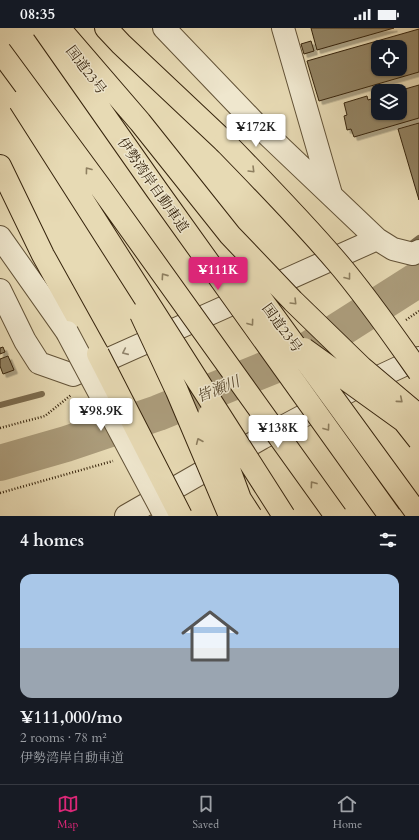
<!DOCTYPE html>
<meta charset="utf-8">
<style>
:root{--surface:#171b24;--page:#242831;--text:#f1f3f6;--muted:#9ea1a6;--line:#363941;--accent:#db2777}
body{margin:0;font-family:Cardo,"Noto Serif JP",serif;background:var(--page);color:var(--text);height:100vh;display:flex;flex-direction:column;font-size:15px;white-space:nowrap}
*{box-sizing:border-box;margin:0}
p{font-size:13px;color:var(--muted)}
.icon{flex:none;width:22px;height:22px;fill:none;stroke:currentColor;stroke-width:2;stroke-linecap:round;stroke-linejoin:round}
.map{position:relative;height:488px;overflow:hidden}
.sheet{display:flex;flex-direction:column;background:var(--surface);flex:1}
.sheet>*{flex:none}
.tools{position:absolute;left:371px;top:12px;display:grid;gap:8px}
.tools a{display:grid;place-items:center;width:36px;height:36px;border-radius:8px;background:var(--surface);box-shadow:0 1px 3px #0004;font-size:20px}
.price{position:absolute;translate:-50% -34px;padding:0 9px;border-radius:4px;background:#fff;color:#222;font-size:13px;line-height:26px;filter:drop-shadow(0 1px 2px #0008)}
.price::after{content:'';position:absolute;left:50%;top:24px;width:12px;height:9px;margin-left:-6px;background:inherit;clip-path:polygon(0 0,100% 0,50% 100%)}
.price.on{background:var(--accent);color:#fff}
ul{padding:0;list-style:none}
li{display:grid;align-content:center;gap:8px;height:212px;padding:0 20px}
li+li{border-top:1px solid var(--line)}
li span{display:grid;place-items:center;height:124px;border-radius:12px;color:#555}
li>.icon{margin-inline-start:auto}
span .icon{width:72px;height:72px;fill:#fffc;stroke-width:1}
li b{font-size:17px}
h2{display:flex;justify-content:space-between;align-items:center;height:48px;padding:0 20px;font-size:17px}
.status{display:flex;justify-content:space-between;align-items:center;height:28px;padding:0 20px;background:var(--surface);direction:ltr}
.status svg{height:11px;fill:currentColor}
.menu{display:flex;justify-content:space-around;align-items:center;height:56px;border-top:1px solid var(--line);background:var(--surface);font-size:11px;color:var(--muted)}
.menu a{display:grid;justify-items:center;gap:2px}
.menu .on{color:var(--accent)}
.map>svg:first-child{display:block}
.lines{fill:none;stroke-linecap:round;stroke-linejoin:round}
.stream{stroke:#7c6c4f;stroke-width:6}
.river{stroke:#ab9c7b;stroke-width:36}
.building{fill:#928364;stroke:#36240d;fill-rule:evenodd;filter:url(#shadow)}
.minor-casing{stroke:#625237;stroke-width:24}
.highway-casing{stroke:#36240d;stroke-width:24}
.path{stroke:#36240d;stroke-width:2.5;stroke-dasharray:1 2;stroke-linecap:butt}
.minor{stroke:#efe7ce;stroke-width:22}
.highway{stroke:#e7dab4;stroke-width:22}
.minor-bridge-casing{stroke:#625237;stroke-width:24;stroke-linecap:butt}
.highway-bridge-casing{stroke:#36240d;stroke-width:24;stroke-linecap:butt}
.minor-bridge{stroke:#efe7ce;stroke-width:22}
.highway-bridge{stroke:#e7dab4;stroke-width:22}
.oneway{stroke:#8e7f60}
.oneway2{stroke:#92866e}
.labels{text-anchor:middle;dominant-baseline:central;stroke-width:3;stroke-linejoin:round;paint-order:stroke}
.street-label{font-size:14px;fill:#36240d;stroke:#efe7ce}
.water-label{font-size:15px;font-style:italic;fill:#59482e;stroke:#efe7ce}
</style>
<div class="status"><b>08:35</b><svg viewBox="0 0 49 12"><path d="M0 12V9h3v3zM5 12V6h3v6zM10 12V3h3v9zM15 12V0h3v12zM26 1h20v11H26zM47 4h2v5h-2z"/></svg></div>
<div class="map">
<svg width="419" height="488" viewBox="0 0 419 488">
<defs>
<filter id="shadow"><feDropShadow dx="3.5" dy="3.5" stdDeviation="0" flood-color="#0004"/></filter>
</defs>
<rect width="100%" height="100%" fill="#e7dab4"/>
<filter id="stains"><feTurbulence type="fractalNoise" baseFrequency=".005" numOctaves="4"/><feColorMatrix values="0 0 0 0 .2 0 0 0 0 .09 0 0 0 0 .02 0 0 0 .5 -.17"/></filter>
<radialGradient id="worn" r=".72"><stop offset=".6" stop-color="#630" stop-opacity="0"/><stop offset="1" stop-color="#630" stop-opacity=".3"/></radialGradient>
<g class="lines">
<path class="stream" d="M411,216l8,-6
M0,377l42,-11"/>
<path class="river" d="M0,435l66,-19 92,-31 140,-57 121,-77"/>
</g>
<path class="building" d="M311,0h83l-77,22z
M419,1v43l-100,29 -12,-40zM378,19h22v22h-22z
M311,13l3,10 -10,3 -3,-10z
M419,57v33l-65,19 -3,-8 -4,1 -3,-14 3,-1 -3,-12 23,-7 1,4 10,-3v16h22v-22h-2z
M419,95v77l-21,-71z
M3,319l2,5 -5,2v-6z
M8,328l6,14 -11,4 -3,-8v-7z"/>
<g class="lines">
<defs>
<path id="minor" d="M164,0l91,95 122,116 16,10 20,5 6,-3
M283,0l48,166
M0,209l67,95
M0,262l25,51 14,22 34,12 304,-136
M126,488l136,-78 97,-52 60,-28"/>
<path id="highway" d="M106,0l15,16 104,98
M112,76l133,173
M0,138l43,89 55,99"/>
</defs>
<use href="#minor" class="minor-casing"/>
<use href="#highway" class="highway-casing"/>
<path class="path" d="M406,292l13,-9
M0,400l45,-12 26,-21
M0,465l113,-32"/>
<use href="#minor" class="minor"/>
<use href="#highway" class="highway"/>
<defs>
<path id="minor-bridge" d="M67,304l98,184"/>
<path id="highway-bridge" d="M43,0l113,161 234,327
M59,0l81,94 90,113 63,66 69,67 57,48
M0,23l101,137 235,328
M20,74l264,414
M225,114c38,39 76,78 112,120 30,35 56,73 82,110
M245,249l174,239
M141,286l36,77 53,125
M304,321l100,72 15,19
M98,326l83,162
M209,387l31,84 11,17"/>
</defs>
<use href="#minor-bridge" class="minor-bridge-casing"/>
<use href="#highway-bridge" class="highway-bridge-casing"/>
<use href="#minor-bridge" class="minor-bridge"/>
<use href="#highway-bridge" class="highway-bridge"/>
</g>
<defs><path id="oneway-chevron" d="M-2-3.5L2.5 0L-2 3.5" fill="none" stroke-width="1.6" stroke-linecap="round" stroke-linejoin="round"/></defs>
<g class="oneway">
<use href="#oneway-chevron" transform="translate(88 142) rotate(-127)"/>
<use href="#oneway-chevron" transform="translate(252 142) rotate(45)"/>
<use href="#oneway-chevron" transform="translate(164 248) rotate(-125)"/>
<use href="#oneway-chevron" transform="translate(348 249) rotate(52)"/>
<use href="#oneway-chevron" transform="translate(294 274) rotate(45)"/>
<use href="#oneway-chevron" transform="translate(251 295) rotate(54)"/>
<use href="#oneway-chevron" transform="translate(400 372) rotate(40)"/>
<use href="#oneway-chevron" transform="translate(327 400) rotate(54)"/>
<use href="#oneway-chevron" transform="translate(199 413) rotate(-113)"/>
<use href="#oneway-chevron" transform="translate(313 456) rotate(-126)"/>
</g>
<use class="oneway2" href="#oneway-chevron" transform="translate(125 324) rotate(156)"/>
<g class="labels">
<g class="street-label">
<text transform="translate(86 42) rotate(53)">国道23号</text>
<text transform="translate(153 157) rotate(55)">伊勢湾岸自動車道</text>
<text transform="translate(282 300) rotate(54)">国道23号</text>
</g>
<g class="water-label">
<text transform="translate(218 361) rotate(-22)">皆瀬川</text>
</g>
</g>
<rect width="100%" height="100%" filter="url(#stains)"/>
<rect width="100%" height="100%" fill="url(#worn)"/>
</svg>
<div class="tools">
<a><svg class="icon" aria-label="locate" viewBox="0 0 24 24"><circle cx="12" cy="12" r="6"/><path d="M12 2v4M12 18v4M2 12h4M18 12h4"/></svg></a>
<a><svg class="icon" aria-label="layers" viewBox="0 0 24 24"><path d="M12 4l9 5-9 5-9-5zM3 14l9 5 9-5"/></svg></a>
</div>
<b class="price" style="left:256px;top:120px">¥172K</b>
<b class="price on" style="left:218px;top:263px">¥111K</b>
<b class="price" style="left:101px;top:404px">¥98.9K</b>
<b class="price" style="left:278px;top:421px">¥138K</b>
</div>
<section class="sheet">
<h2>4 homes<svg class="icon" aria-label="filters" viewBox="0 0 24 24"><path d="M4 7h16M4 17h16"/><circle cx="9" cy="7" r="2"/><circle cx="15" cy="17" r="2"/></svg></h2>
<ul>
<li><span style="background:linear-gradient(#a9c7e8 60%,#9aa5b1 0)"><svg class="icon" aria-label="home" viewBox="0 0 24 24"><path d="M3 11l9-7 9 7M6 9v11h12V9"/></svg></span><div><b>¥111,000/mo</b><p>2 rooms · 78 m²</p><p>伊勢湾岸自動車道</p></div></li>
</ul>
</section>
<nav class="menu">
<a class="on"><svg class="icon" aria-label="map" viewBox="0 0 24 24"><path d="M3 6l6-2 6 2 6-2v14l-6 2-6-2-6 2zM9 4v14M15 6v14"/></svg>Map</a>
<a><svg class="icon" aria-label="saved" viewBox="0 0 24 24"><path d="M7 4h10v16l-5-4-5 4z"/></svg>Saved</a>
<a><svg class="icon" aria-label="home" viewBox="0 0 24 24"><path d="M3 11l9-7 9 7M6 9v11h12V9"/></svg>Home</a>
</nav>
